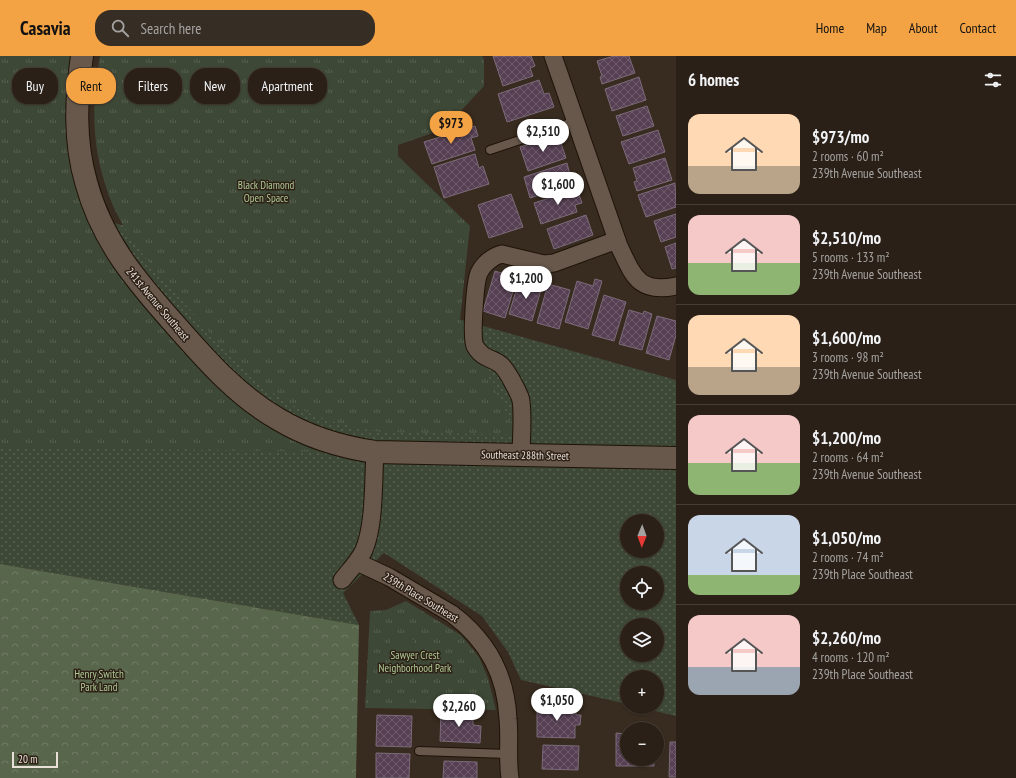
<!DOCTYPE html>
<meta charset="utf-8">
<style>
:root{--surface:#2a2017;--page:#362d24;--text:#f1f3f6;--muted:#a5a3a1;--line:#463e36;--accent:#f4a344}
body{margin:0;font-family:"PT Sans Narrow",sans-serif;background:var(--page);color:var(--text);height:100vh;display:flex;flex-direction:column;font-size:15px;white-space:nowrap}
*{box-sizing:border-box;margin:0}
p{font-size:13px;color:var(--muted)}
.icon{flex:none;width:22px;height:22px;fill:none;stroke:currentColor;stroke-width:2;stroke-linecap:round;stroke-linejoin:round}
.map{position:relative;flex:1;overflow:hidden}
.sheet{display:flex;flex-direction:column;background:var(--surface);width:340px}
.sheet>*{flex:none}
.top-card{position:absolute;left:12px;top:12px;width:380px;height:36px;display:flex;gap:8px}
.needle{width:26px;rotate:181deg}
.controls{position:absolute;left:620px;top:458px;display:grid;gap:8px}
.controls a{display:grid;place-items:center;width:44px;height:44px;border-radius:50%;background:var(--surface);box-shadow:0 1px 3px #0004,0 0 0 1px var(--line);font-size:20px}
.scale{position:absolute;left:12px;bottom:10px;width:46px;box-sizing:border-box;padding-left:4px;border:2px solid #e9e0d8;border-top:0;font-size:11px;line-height:14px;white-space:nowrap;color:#e9e0d8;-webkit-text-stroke:3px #2e2116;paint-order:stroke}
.price{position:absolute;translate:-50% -34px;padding:0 9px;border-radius:14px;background:#fff;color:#222;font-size:13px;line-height:26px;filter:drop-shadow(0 1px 2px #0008)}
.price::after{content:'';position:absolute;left:50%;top:24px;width:12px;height:9px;margin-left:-6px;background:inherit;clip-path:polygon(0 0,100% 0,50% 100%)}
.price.on{background:var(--accent);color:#111}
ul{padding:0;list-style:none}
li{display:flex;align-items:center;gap:12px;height:100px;padding:0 12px}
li+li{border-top:1px solid var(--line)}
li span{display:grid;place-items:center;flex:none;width:112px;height:80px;border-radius:12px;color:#555}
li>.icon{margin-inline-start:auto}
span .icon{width:48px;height:48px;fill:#fffc;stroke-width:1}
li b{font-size:17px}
h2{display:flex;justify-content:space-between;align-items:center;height:48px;padding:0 12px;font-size:17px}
.tag{padding:0 14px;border-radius:16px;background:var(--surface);box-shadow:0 1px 3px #0004,0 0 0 1px var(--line);font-size:14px;line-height:36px}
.tag.on{background:var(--accent);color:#111}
header{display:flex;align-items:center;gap:24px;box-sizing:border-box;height:56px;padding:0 20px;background:var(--accent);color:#111}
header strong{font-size:19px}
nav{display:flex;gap:22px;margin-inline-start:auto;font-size:14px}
.search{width:280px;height:36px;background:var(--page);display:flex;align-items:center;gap:10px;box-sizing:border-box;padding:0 14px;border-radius:16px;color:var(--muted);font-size:15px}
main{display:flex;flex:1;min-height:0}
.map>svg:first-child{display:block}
.grass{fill:url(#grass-dots);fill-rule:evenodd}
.forest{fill:url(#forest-crowns)}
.park{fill:url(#park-tufts)}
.pitch{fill:#3e4836}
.building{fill:url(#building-cross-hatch);stroke:#7b6b79}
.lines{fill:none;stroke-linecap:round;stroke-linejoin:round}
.lane-casing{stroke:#1f1308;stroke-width:10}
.street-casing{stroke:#1f1308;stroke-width:19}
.secondary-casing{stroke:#1f1308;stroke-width:24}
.lane{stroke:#67584b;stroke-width:8}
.street{stroke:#67584b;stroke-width:17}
.secondary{stroke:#67584b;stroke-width:22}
.labels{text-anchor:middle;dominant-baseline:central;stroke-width:3;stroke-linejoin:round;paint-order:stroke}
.park-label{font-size:11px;fill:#adc996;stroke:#2e2116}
.street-label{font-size:11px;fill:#e9e0d8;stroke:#2e2116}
</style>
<header>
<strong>Casavia</strong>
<div class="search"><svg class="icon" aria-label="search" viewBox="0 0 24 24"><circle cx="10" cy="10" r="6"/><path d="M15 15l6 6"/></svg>Search here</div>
<nav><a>Home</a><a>Map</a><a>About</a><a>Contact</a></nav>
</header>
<main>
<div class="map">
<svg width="676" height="722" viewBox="0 0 676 722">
<defs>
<pattern id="grass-dots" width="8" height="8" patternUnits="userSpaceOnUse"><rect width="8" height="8" fill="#3e4836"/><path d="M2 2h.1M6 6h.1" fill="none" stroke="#5a6252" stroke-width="1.8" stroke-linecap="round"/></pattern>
<pattern id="forest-crowns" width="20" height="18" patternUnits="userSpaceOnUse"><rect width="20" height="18" fill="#58664b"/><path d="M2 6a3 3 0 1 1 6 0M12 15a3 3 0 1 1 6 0" fill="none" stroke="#707c64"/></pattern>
<pattern id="park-tufts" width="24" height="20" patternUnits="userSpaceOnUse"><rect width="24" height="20" fill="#3e4836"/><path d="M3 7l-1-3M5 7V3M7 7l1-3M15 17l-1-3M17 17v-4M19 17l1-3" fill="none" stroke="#5a6252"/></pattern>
<pattern id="building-cross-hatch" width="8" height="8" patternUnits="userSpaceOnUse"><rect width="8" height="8" fill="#574054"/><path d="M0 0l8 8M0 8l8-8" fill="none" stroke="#6f5b6c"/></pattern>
</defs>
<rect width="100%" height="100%" fill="#382b1f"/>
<path class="grass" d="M0,135l676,189v336l-37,-9h18v-30h-30v27l-106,-24 -13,-28 -26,-36 -98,-63 -41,40 16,32 -359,-61zM627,465h30v30h-30zM627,517h30v30h-30zM627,569h30v30h-30z"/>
<path class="forest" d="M0,508l359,61 -3,153h-356z"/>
<path class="park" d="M0,0h79l14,155 164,196 140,46 -397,-6z
M100,0h382l2,3v27l-40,43 -46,16v11l72,70 -10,94 58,115 -137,-3c-31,-5 -61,-12 -89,-27 -42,-22 -71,-59 -101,-94 -33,-38 -70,-75 -85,-124 -15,-46 -14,-84 -6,-131z
M406,545l55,34 18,22 9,21 8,32 -131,-2 5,-97 16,-1z"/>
<path class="pitch" d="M391,583l23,1 -1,32 -23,-1z"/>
<path class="building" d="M493,0h39h-1l4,10 -5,2 3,8 -30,10z
M614,0h15l6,17 -33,11 -2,-7 2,-1 -5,-15z
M639,21l7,23 -34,11 -7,-22z
M539,24l5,14 5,-1 5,14 -47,15 -9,-28z
M647,50l7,20 -31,10 -7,-20z
M475,70l3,10 -7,2 4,12 -43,14 -8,-22z
M658,74l7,22 -36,12 -8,-22z
M558,79l8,23 -38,13 -8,-24z
M475,98l4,14 4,-2 6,18 -45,14 -10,-31z
M665,102l7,22 -35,11 -3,-9 3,-1 -4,-13z
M567,107l3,12 6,-2 3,10 -49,15 -6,-21z
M675,127l1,24 -30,10 -8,-22z
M577,133l5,14 -7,2 2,7 -36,12 -7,-21z
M511,138l12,33 -34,11 -11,-33z
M676,158v23l-15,5 -7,-21z
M586,159l7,20 -39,14 -7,-20z
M676,187v25l-4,1 -7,-22z
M495,215l22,7 -12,40 -22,-7z
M595,223l7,2 -14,48 -23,-7 12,-41 16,5z
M519,225l16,4 1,-4 7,2 -11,38 -23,-7z
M548,228l22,6 -11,39 -22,-6z
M604,239l22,7 -12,39 -22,-6z
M629,254l14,4 1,-3 8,3 -10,36 -23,-6z
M657,260l19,5v14l-7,25 -23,-7z
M537,650h39v9h5l-1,10h-5v13l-38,-1z
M441,655l32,1v13l8,1 -1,17 -40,-2z
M377,659l35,1 -1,31 -35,-1z
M616,677l11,1v25h27v7h-38z
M670,686h6v35h-7z
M543,689l36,1 -1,24 -36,-1z
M376,697l34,1 -1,24h-33z
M444,705l33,1v16h-34z"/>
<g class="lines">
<defs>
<path id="lane" d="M490,94l86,-29
M419,695l89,3"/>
<path id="street" d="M553,0l66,190c14,29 19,48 57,40
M521,399c0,-12 3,-48 -1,-58 -3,-7 -13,-27 -19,-32 -9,-8 -18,-5 -26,-19 -4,-9 0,-64 4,-73 4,-9 14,-17 23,-19l42,10 10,-1 63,-23
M357,506l32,15 63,37c36,27 54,61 56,105 2,20 -1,39 2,59
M342,524c8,-10 17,-19 22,-30 11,-27 9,-68 11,-98"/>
<path id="secondary" d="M82,0c-6,42 -8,84 4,126 16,60 52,101 92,146 31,35 60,68 100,91 30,18 63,28 97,33l301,6"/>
</defs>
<use href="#lane" class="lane-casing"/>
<use href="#street" class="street-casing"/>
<use href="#secondary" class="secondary-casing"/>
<use href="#lane" class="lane"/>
<use href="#street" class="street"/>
<use href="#secondary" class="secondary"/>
</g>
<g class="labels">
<g class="park-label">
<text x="266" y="129">Black Diamond<tspan x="266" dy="13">Open Space</tspan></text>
<text x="415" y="599">Sawyer Crest<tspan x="415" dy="13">Neighborhood Park</tspan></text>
<text x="99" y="618">Henry Switch<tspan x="99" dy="13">Park Land</tspan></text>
</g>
<g class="street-label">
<text transform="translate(158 248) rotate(50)">241st Avenue Southeast</text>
<text transform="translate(525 399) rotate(1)">Southeast 288th Street</text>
<text transform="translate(421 541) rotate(31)">239th Place Southeast</text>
</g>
</g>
</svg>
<div class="controls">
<a><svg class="needle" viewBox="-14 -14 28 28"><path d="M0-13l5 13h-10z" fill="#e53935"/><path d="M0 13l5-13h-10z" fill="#a5a3a1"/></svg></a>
<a><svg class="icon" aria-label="locate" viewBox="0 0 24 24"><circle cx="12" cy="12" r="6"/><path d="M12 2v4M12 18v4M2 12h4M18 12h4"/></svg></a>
<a><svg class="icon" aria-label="layers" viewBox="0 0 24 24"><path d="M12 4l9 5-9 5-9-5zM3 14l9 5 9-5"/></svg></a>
<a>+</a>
<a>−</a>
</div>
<div class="scale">20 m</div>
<b class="price on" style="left:451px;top:89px">$973</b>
<b class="price" style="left:543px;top:97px">$2,510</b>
<b class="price" style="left:558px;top:150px">$1,600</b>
<b class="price" style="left:526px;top:244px">$1,200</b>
<b class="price" style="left:557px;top:666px">$1,050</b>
<b class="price" style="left:459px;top:672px">$2,260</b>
<div class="top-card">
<a class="tag">Buy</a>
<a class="tag on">Rent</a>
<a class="tag">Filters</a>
<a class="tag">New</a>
<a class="tag">Apartment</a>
</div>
</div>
<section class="sheet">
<h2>6 homes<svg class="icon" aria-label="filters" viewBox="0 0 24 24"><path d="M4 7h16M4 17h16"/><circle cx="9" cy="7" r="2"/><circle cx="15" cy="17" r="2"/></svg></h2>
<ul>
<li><span style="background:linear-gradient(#ffd9b3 65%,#b9a48a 0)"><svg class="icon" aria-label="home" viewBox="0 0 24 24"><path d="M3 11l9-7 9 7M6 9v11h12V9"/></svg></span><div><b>$973/mo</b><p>2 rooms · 60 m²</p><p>239th Avenue Southeast</p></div></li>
<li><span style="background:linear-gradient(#f6c9c9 60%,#8fb573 0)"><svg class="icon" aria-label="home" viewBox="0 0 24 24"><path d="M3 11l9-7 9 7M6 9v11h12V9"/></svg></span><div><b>$2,510/mo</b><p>5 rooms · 133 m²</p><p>239th Avenue Southeast</p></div></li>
<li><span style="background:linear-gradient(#ffd9b3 65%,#b9a48a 0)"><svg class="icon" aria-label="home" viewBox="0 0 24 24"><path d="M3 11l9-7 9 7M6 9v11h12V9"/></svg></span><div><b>$1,600/mo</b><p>3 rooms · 98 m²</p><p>239th Avenue Southeast</p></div></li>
<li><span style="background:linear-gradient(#f6c9c9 60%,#8fb573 0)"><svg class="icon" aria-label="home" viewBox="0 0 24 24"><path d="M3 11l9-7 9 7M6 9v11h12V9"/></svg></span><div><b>$1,200/mo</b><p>2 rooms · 64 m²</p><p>239th Avenue Southeast</p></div></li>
<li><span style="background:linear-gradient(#c9d6e8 75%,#8fb573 0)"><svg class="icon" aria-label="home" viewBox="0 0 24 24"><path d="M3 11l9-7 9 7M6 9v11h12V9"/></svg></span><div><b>$1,050/mo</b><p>2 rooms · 74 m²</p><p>239th Place Southeast</p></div></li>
<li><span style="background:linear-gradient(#f6c9c9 65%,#9aa5b1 0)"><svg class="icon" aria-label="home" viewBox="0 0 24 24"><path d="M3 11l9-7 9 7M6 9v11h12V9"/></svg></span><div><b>$2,260/mo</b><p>4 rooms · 120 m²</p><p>239th Place Southeast</p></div></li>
</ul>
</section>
</main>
